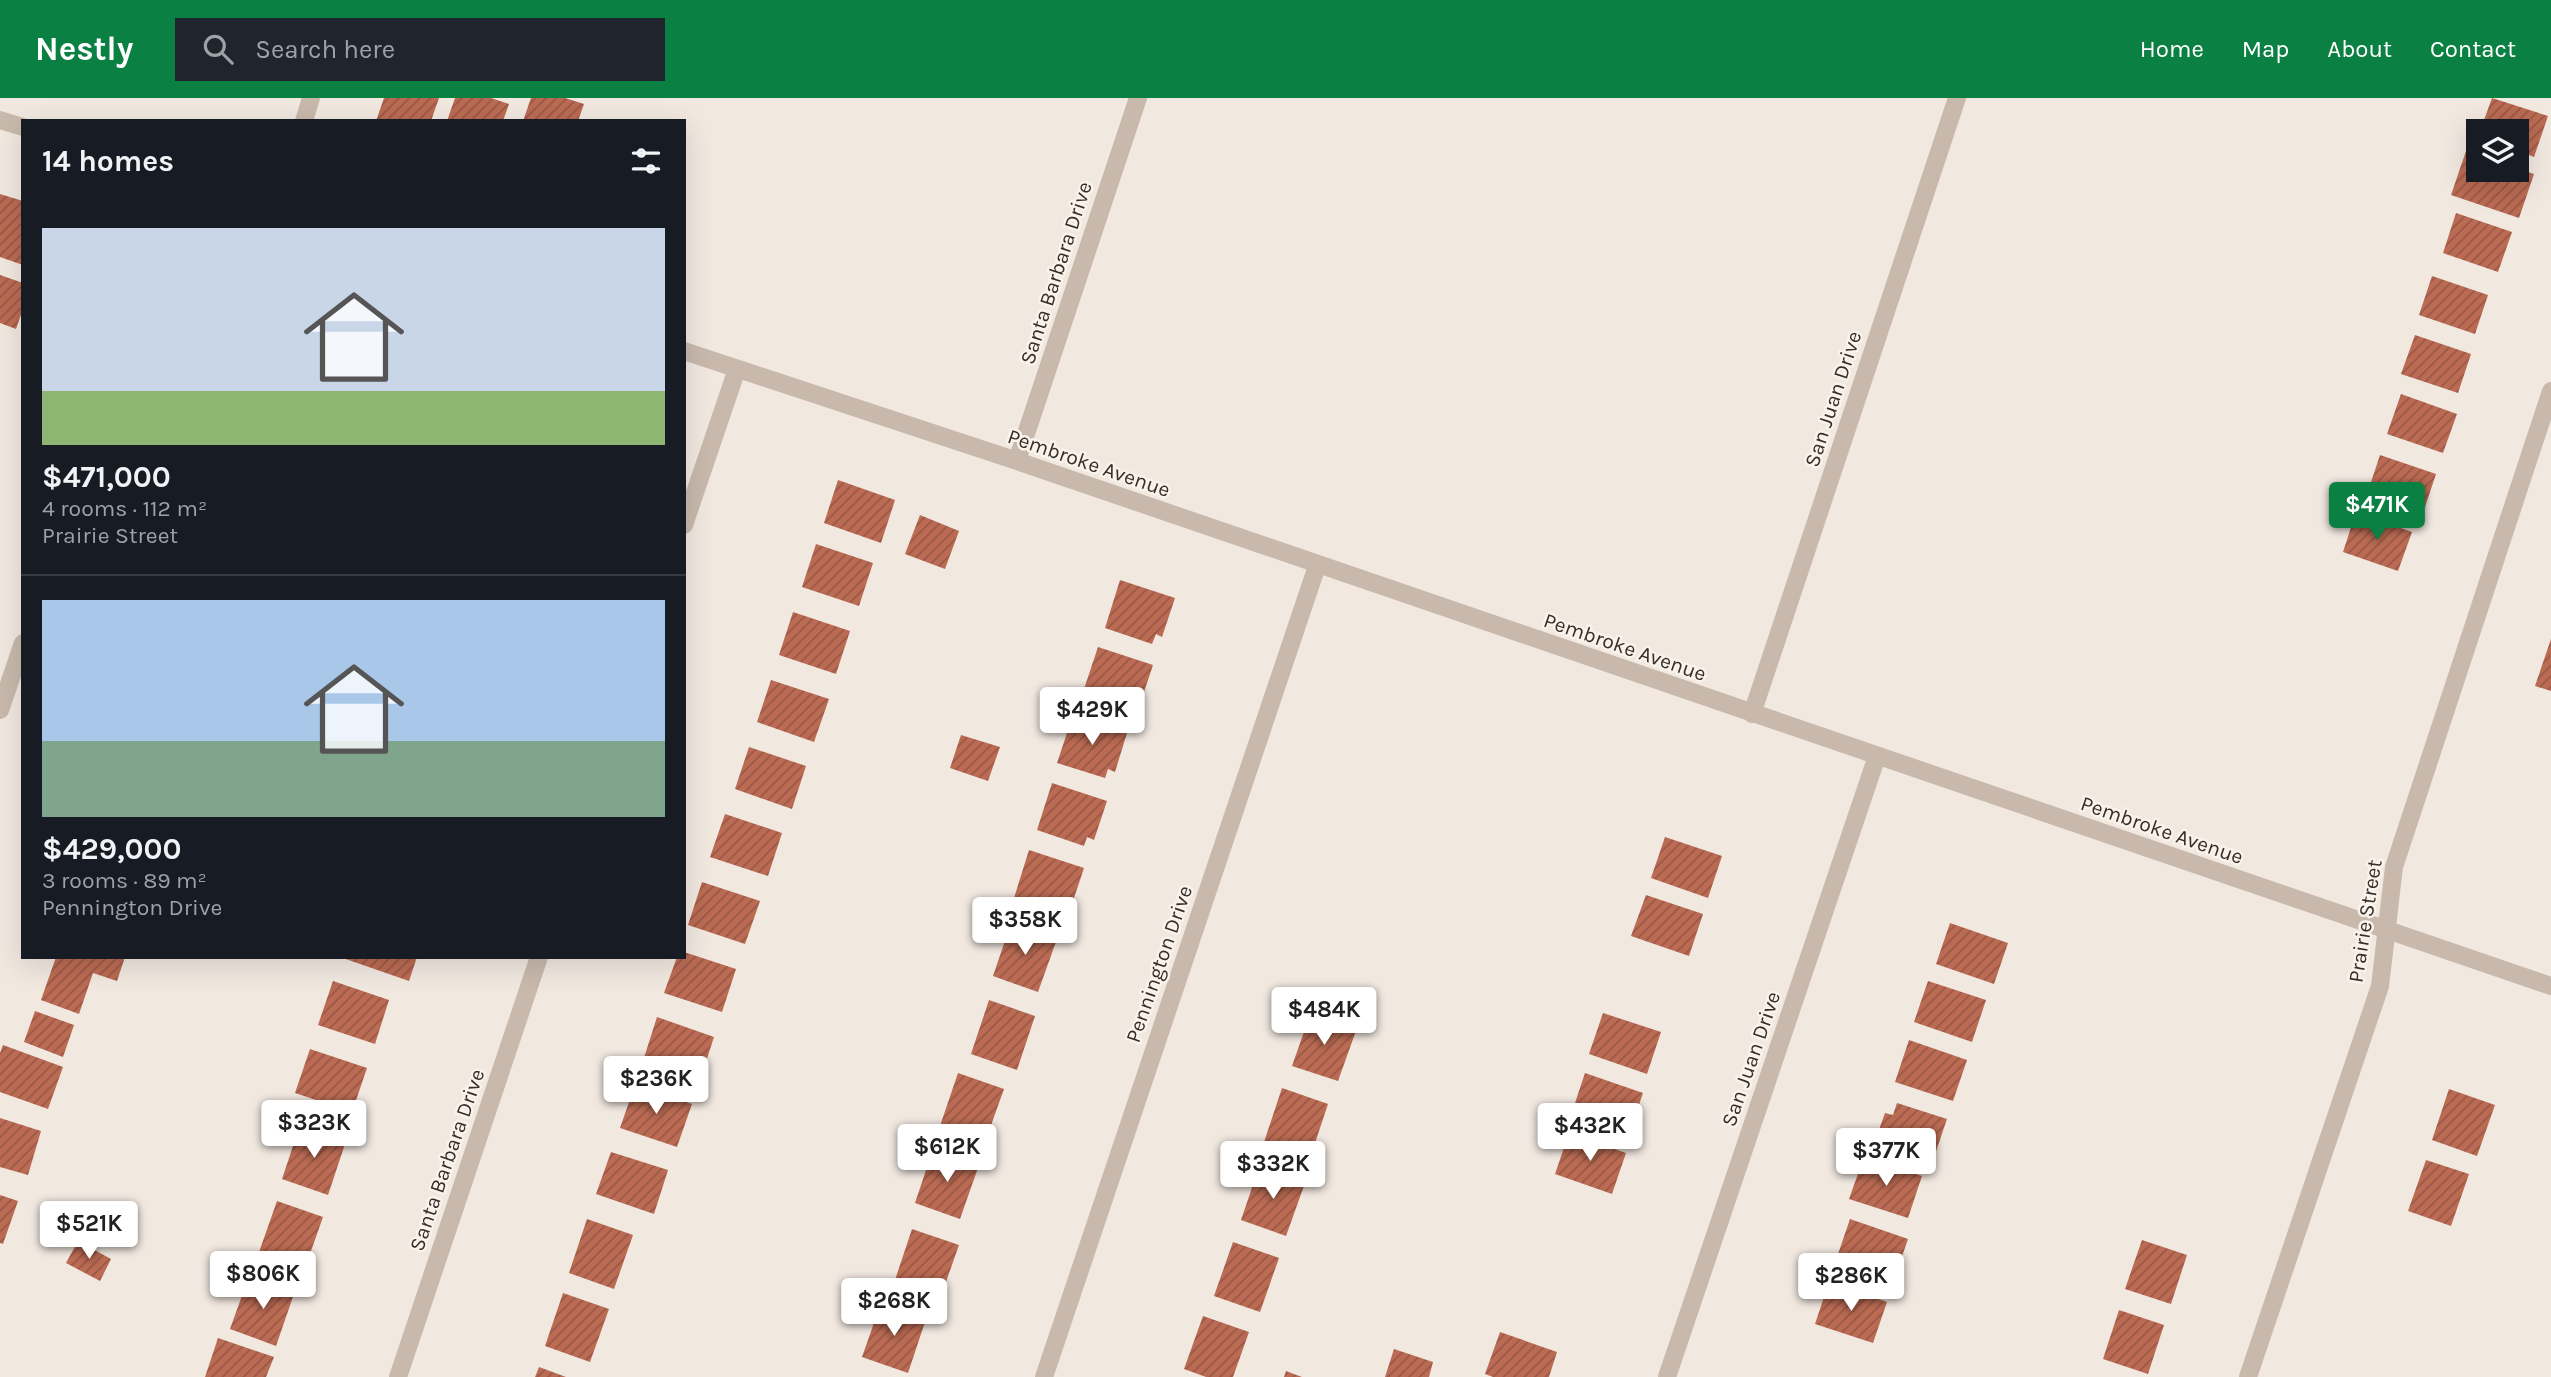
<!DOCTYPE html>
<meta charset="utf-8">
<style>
:root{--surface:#171b24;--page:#20242c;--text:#f1f3f6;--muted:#9ea1a6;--line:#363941;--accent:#0b8043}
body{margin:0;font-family:Karla,sans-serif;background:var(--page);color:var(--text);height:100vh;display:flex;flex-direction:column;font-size:26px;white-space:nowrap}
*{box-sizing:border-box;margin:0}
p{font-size:23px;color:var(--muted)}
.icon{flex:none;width:38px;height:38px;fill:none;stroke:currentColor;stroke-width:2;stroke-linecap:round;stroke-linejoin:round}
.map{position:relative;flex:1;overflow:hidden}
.sheet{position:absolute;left:21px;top:21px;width:665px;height:840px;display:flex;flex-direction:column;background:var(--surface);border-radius:0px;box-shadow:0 7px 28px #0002}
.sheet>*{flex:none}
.tools{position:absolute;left:2466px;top:21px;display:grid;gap:14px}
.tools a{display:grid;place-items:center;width:63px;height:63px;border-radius:0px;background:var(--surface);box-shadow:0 7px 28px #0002;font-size:35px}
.price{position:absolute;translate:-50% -60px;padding:0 16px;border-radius:7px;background:#fff;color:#222;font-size:23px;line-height:46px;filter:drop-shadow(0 2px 4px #0008)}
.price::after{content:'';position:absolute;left:50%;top:42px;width:21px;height:16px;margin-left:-10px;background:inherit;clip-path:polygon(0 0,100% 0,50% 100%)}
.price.current{background:var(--accent);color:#fff}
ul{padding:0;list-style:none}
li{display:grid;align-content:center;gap:14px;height:371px;padding:0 21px}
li+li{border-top:2px solid var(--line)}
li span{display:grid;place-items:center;height:217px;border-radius:0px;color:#555}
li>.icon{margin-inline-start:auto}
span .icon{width:126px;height:126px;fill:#fffc;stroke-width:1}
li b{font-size:30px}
h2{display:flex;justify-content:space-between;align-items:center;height:84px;padding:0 21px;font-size:30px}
header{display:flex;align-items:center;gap:42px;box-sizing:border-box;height:98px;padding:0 35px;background:var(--accent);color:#fff}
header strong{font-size:33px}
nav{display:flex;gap:38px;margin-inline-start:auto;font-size:24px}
.search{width:490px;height:63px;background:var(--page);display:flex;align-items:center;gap:18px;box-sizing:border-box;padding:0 24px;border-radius:0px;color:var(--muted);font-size:26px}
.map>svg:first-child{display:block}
.building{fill:url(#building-hatch)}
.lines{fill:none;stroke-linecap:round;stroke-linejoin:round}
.minor{stroke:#c8b9ac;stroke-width:18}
.labels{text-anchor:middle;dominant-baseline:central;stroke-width:5;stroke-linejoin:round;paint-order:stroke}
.street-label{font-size:21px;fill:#372e2a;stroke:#f9f3ec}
</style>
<header>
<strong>Nestly</strong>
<div class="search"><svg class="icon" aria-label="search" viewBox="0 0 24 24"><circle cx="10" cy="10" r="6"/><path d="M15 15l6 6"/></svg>Search here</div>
<nav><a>Home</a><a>Map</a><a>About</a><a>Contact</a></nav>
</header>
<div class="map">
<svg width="2551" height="1279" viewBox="0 0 2551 1279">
<defs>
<pattern id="building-hatch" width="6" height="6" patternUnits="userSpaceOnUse" patternTransform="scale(1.75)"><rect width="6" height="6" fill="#bb6b53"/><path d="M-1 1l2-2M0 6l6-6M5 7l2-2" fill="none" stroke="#995845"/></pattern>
</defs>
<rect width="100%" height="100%" fill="#f1e8e0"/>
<path class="building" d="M384,0h55l-8,23h-55z
M455,0h36l18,6 -6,17h-56z
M531,0h34l19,6 -6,17h-55z
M2492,0l56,18 -14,41 -18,-7v-19h-36z
M2466,53l12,4v15l38,-2 18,6 -15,44 -68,-23z
M0,96l23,7v64l-23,-8z
M2456,115l56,19 -14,40 -55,-19z
M0,177l23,8v26l-7,20 -16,-6z
M2432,178l56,19 -13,39 -56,-19z
M2415,237l56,19 -13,39 -57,-19z
M2401,296l56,20 -14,39 -56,-19z
M2380,357l56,19 -13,39 -56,-19z
M838,382l57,20 -14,43 -57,-20z
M2356,414l56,20 -14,39 -55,-19z
M920,417l39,16 -14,38 -40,-15z
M816,446l57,19 -14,43 -57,-19z
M1120,482l55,18 -13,39 -6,-3 -4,10 -47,-16z
M793,514l57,19 -14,43 -57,-19z
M2551,541v52l-16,-5z
M1098,549l55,18 -13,39 -7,-2 -3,8 -48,-15z
M771,582l58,19 -15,43 -57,-20z
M1073,617l54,18 -12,39 -7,-3 -3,9 -48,-15z
M961,637l39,12 -12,34 -38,-13z
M749,649l57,19 -14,43 -57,-20z
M1052,685l55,18 -13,39 -7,-3 -3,9 -47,-16z
M725,716l57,19 -14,43 -58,-19z
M1665,739l57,19 -14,42 -57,-20z
M1029,752l55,18 -13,39 -7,-3 -3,9 -47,-15z
M702,784l58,19 -15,43 -57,-19z
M1646,797l57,19 -14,42 -58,-20z
M1011,825l46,16 -19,53 -45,-16z
M1950,825l58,20 -14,41 -58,-20z
M684,854l52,17 -14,43 -58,-19 13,-36h7z
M56,859h69l-8,24 -24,-8 -14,41 -38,-14z
M340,859h77l-8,24z
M333,883l56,19 -14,44 -57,-19z
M1928,883l58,19 -14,42 -58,-20z
M989,902l46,16 -18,54 -46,-16z
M35,913l39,14 -11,32 -39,-15z
M1311,914l46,16 -19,53 -46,-15z
M1603,915l58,19 -14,42 -58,-20z
M657,919l57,20 -14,43 -57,-19z
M1909,942l58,20 -14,41 -58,-19z
M3,947l60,22 -15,42 -48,-17v-39z
M310,951l57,19 -15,44 -57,-19z
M958,975l46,16 -19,53 -45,-16z
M1585,975l58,20 -14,41 -58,-19z
M635,987l57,19 -15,43 -57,-19z
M1282,990l46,16 -18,54 -46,-16z
M2449,991l46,16 -18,51 -45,-16z
M1897,1005l50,16 -14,41 -58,-19 10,-28 8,2z
M0,1020l41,13 -13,44 -28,-8z
M300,1027l46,16 -18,54 -46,-16z
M1569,1035l57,20 -14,41 -57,-20z
M933,1051l46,16 -19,54 -45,-16z
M611,1054l57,18 -14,44 -58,-20z
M1864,1059l58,19 -14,42 -59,-19z
M2426,1062l43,14 -18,52 -43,-15z
M1259,1069l46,16 -19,53 -45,-16z
M0,1097l18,6 -15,43 -3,-1z
M277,1103l46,16 -19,54 -46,-16z
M587,1121l46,16 -19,54 -45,-16z
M1850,1121l58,20 -14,41 -58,-20z
M912,1131l47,16 -19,54 -46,-16z
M2142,1142l45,15 -16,49 -46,-15z
M78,1143l33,18 -11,22 -34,-18z
M1233,1144l46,16 -19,54 -46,-16z
M249,1178l46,15 -19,55 -46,-17z
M1829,1184l58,20 -14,41 -58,-19z
M563,1195l46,16 -19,53 -45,-16z
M881,1205l45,16 -18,54 -46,-16z
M2119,1212l45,15 -16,49 -45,-15z
M1203,1218l46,16 -16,45h-27l-22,-8z
M1500,1234l57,20 -8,25h-56l-8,-3z
M218,1240l56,19 -8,20h-61z
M1394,1251l39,13 -4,15h-44z
M539,1269l27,10h-31z
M1286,1273l16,6h-18z"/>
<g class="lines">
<path class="minor" d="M0,22l23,7
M304,23l7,-23
M684,253l333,110 1534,525
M1017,363l121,-363
M684,427l53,-156
M0,612l23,-67
M1752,616l205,-616
M398,1279l141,-420
M1044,1279l273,-811
M1667,1279l210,-621
M2248,1279l132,-391 14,-119 157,-476"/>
</g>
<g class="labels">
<g class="street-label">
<text transform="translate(1056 175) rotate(-72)">Santa Barbara Drive</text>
<text transform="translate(1833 301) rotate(-72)">San Juan Drive</text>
<text transform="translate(1089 365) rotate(19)">Pembroke Avenue</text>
<text transform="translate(1625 549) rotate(19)">Pembroke Avenue</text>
<text transform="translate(2162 732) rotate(19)">Pembroke Avenue</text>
<text transform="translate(2365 823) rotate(-81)">Prairie Street</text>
<text transform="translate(1159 866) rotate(-71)">Pennington Drive</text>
<text transform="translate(1751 961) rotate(-71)">San Juan Drive</text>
<text transform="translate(447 1062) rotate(-71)">Santa Barbara Drive</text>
</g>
</g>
</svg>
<div class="tools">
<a><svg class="icon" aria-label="layers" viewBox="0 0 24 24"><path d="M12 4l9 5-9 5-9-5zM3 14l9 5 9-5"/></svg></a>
</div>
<b class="price current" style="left:2377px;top:444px">$471K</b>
<b class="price" style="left:1092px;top:649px">$429K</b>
<b class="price" style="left:1025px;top:859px">$358K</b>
<b class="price" style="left:1324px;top:949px">$484K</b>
<b class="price" style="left:656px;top:1018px">$236K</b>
<b class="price" style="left:314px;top:1062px">$323K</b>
<b class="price" style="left:1590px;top:1065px">$432K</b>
<b class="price" style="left:947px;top:1086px">$612K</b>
<b class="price" style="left:1886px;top:1090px">$377K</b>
<b class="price" style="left:1273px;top:1103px">$332K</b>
<b class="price" style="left:89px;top:1163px">$521K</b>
<b class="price" style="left:263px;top:1213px">$806K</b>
<b class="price" style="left:1851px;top:1215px">$286K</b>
<b class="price" style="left:894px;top:1240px">$268K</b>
<section class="sheet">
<h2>14 homes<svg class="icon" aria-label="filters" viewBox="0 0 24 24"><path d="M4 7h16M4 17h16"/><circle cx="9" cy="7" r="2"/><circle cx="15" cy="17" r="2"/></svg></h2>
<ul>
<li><span style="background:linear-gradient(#c9d6e8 75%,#8fb573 0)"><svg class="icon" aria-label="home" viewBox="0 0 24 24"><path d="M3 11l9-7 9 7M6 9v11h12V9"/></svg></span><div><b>$471,000</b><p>4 rooms · 112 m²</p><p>Prairie Street</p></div></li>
<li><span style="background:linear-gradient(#a9c7e8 65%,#7fa58c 0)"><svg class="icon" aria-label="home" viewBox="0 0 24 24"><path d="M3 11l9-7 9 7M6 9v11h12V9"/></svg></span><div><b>$429,000</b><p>3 rooms · 89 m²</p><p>Pennington Drive</p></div></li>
</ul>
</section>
</div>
